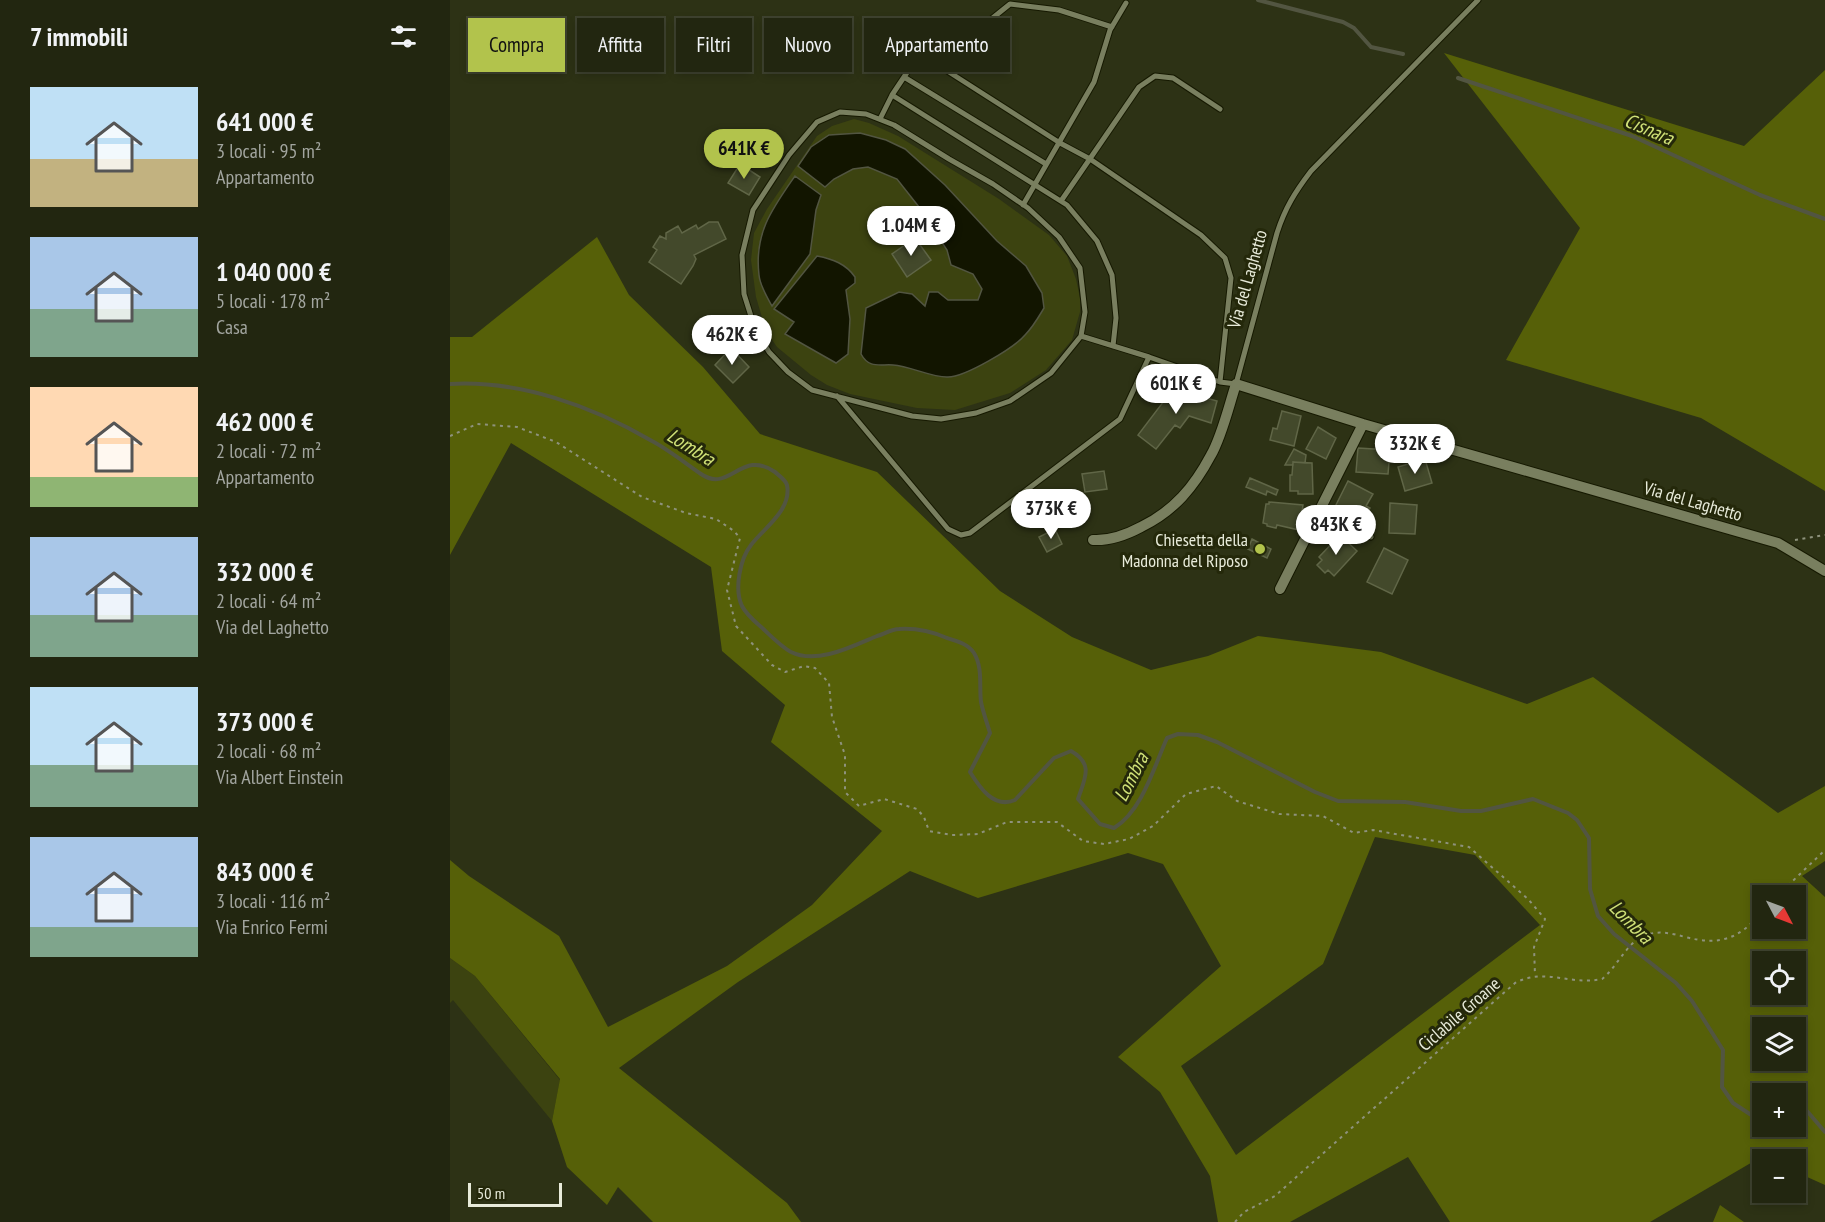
<!DOCTYPE html>
<html lang="it">
<meta charset="utf-8">
<style>
:root{--surface:#222610;--page:#2e321e;--text:#f1f3f6;--muted:#a2a59f;--line:#3f4330;--accent:#b2c34c}
body{margin:0;font-family:"PT Sans Narrow",sans-serif;background:var(--page);color:var(--text);height:100vh;display:flex;flex-direction:column;font-size:22px;white-space:nowrap}
*{box-sizing:border-box;margin:0}
p{font-size:20px;color:var(--muted)}
.icon{flex:none;width:33px;height:33px;fill:none;stroke:currentColor;stroke-width:2;stroke-linecap:round;stroke-linejoin:round}
.map{position:relative;flex:1;overflow:hidden}
.drawer{display:flex;flex-direction:column;background:var(--surface);width:450px}
.drawer>*{flex:none}
.banner{position:absolute;left:18px;top:18px;width:570px;height:54px;display:flex;gap:12px}
.needle{width:39px;rotate:131deg}
.tools{position:absolute;left:1302px;top:885px;display:grid;gap:12px}
.tools a{display:grid;place-items:center;width:54px;height:54px;border-radius:0px;background:var(--surface);box-shadow:0 3px 9px #0003,0 0 0 2px var(--line);font-size:30px}
.scale{position:absolute;left:18px;bottom:15px;width:94px;box-sizing:border-box;padding-left:6px;border:3px solid #e8ebda;border-top:0;font-size:16px;line-height:21px;white-space:nowrap;color:#e8ebda;-webkit-text-stroke:4px #24280a;paint-order:stroke}
.price{position:absolute;translate:-50% -51px;padding:0 14px;border-radius:21px;background:#fff;color:#222;font-size:20px;line-height:39px;filter:drop-shadow(0 2px 3px #0008)}
.price::after{content:'';position:absolute;left:50%;top:36px;width:18px;height:14px;margin-left:-9px;background:inherit;clip-path:polygon(0 0,100% 0,50% 100%)}
.price.selected{background:var(--accent);color:#111}
ul{padding:0;list-style:none}
li{display:flex;align-items:center;gap:18px;height:150px;padding:0 30px}
li span{display:grid;place-items:center;flex:none;width:168px;height:120px;border-radius:0px;color:#555}
li>.icon{margin-inline-start:auto}
span .icon{width:72px;height:72px;fill:#fffc;stroke-width:1}
li b{font-size:26px}
h2{display:flex;justify-content:space-between;align-items:center;height:72px;padding:0 30px;font-size:26px}
.pill{padding:0 21px;border-radius:0px;background:var(--surface);box-shadow:0 3px 9px #0003,0 0 0 2px var(--line);font-size:21px;line-height:54px}
.pill.selected{background:var(--accent);color:#111}
main{display:flex;flex:1;min-height:0}
.map>svg:first-child{display:block}
.green{fill:#3c4310}
.forest{fill:#566008;fill-rule:evenodd}
.water{fill:#121500;stroke:#525541;stroke-width:1.5}
.lines{fill:none;stroke-linecap:round;stroke-linejoin:round}
.stream{stroke:#525541;stroke-width:4}
.building{fill:#43492b;stroke:#606647;stroke-width:1.5}
.service-casing{stroke:#161900;stroke-width:7}
.minor-casing{stroke:#161900;stroke-width:12}
.path{stroke:#8e927c;stroke-width:2;stroke-dasharray:3 4.5;stroke-linecap:butt}
.service{stroke:#797f5f;stroke-width:5}
.minor{stroke:#797f5f;stroke-width:10}
.poi-dot{fill:#b2c34c;stroke:#24280a;stroke-width:2}
.labels{text-anchor:middle;dominant-baseline:central;stroke-width:6;stroke-linejoin:round;paint-order:stroke}
.street-label{font-size:18px;fill:#e8ebda;stroke:#24280a}
.poi-label{font-size:18px;fill:#e8ebda;stroke:#24280a;text-anchor:end}
.water-label{font-size:20px;font-style:italic;fill:#d0e177;stroke:#24280a}
</style>
<main>
<section class="drawer">
<h2>7 immobili<svg class="icon" aria-label="filters" viewBox="0 0 24 24"><path d="M4 7h16M4 17h16"/><circle cx="9" cy="7" r="2"/><circle cx="15" cy="17" r="2"/></svg></h2>
<ul>
<li><span style="background:linear-gradient(#bfe0f5 60%,#c2b280 0)"><svg class="icon" aria-label="home" viewBox="0 0 24 24"><path d="M3 11l9-7 9 7M6 9v11h12V9"/></svg></span><div><b>641 000 €</b><p>3 locali · 95 m²</p><p>Appartamento</p></div></li>
<li><span style="background:linear-gradient(#a9c7e8 60%,#7fa58c 0)"><svg class="icon" aria-label="home" viewBox="0 0 24 24"><path d="M3 11l9-7 9 7M6 9v11h12V9"/></svg></span><div><b>1 040 000 €</b><p>5 locali · 178 m²</p><p>Casa</p></div></li>
<li><span style="background:linear-gradient(#ffd9b3 75%,#8fb573 0)"><svg class="icon" aria-label="home" viewBox="0 0 24 24"><path d="M3 11l9-7 9 7M6 9v11h12V9"/></svg></span><div><b>462 000 €</b><p>2 locali · 72 m²</p><p>Appartamento</p></div></li>
<li><span style="background:linear-gradient(#a9c7e8 65%,#7fa58c 0)"><svg class="icon" aria-label="home" viewBox="0 0 24 24"><path d="M3 11l9-7 9 7M6 9v11h12V9"/></svg></span><div><b>332 000 €</b><p>2 locali · 64 m²</p><p>Via del Laghetto</p></div></li>
<li><span style="background:linear-gradient(#bfe0f5 65%,#7fa58c 0)"><svg class="icon" aria-label="home" viewBox="0 0 24 24"><path d="M3 11l9-7 9 7M6 9v11h12V9"/></svg></span><div><b>373 000 €</b><p>2 locali · 68 m²</p><p>Via Albert Einstein</p></div></li>
<li><span style="background:linear-gradient(#a9c7e8 75%,#7fa58c 0)"><svg class="icon" aria-label="home" viewBox="0 0 24 24"><path d="M3 11l9-7 9 7M6 9v11h12V9"/></svg></span><div><b>843 000 €</b><p>3 locali · 116 m²</p><p>Via Enrico Fermi</p></div></li>
</ul>
</section>
<div class="map">
<svg width="1375" height="1222" viewBox="0 0 1375 1222">
<rect width="100%" height="100%" fill="#2d3215"/>
<path class="green" d="M404,119l15,4 29,13 101,63 50,36 18,21 9,23 4,19v14l-8,28 -26,30 -36,23 -55,17 -38,-2 -67,-14 -23,-9 -16,-10 -34,-28 -11,-16 -10,-34 -5,-37 3,-27 13,-24 50,-73 15,-10z
M0,958l25,18 85,104 -8,41 -99,-121 -3,3z"/>
<path class="forest" d="M994,53l300,93 81,-76v421l-124,-73 -195,-58 74,-132z
M147,237l32,58 74,72 57,67 117,38 123,119 72,46 79,33 57,-14 50,-20 123,16 146,52 66,-27 185,136 47,-27v75l-23,15 23,21v288l-29,-13v-12l-29,-1 -6,-2 -111,65h-200l-42,-65 -118,65h-72l-8,-46 -50,-84 -42,-35 103,-91 -58,-102 -35,-11 -150,45 -68,-27 -172,111 -119,86 168,135 14,19h-148l-35,-35 -11,18 -40,-38 -15,-46 8,-42 -85,-103 -25,-18v-98l19,16 90,60 49,91 119,-61 85,-61 70,-74 -111,-89 14,-37 -63,-54 -11,-84 -200,-124 -61,112v-218h22zM925,837l100,18 65,70 -304,230 -55,-89 142,-102zM1312,896h34v32h-34zM1312,962h34v32h-34zM1312,1028h34v32h-34zM1312,1094h34v32h-34z
M1270,1205l24,17h-31z"/>
<path class="water" d="M410,133l26,7 19,9 40,36 52,56 29,25 16,27 2,15c-6,10 -11,19 -19,27 -11,13 -60,42 -77,42 -15,1 -38,-11 -55,-12 -13,-1 -24,4 -32,-11l5,-46 33,-16 13,2 13,12 4,-14h9l10,8h30l4,-11 -9,-15 -22,-9 -4,-15 -28,-43 -22,-28 -29,-12 -15,2 -19,10 -9,8 -27,-21 13,-19 18,-12z
M345,176l26,19 -5,15 -6,44 -38,52c-5,-9 -12,-20 -13,-31 -5,-42 13,-66 36,-99z
M367,256c16,3 29,8 38,21v6l-9,7 4,29 -2,35 -12,9 -51,-29 9,-12 -20,-13z"/>
<g class="lines">
<path class="stream" d="M808,0l85,22 11,6 17,19 32,7
M1008,78l174,58 128,59 65,24
M0,384c70,-4 142,22 202,57 17,9 33,22 49,33 29,20 40,-26 74,-2 4,4 10,7 12,13 5,25 -23,43 -36,60 -11,14 -17,44 -9,61 4,8 11,14 18,20 9,8 20,20 31,26 26,13 62,-6 86,-16 7,-2 15,-7 22,-7 16,-1 34,3 48,9 10,3 21,6 27,15 9,15 5,33 7,49 2,10 6,21 9,31l-20,39c10,16 24,37 45,28l39,-42 17,-7c23,13 14,27 7,48l22,25 14,4c28,-17 40,-61 53,-90l11,-4 20,1 19,7 98,50 23,9 67,1 56,9h20l52,-12 35,14 9,7 12,18 1,51 8,27 16,18 62,49 16,18 31,49 -1,37 11,16 29,19
M1346,1103l11,8 18,21"/>
</g>
<path class="building" d="M290,164l20,13 -11,18 -21,-12z
M259,222h9l8,17 -32,16 2,4 -3,7 -12,18 -32,-22 8,-12 -4,-3 7,-11 6,3v-6l12,-7 4,7 14,-8 2,4z
M465,238l16,22 -24,17 -15,-23z
M281,348l18,19 -16,16 -18,-18z
M723,389l44,12 -6,22 -22,-7 -9,12 -5,-3 -19,24 -18,-14z
M832,411l19,5 -7,30 -24,-6 3,-12 4,1z
M868,427l18,11 -10,21 -20,-10z
M908,448l32,2 -2,24 -32,-2z
M844,449l12,6 -1,8 -12,-1v3h-8z
M975,459l7,24 -27,8 -7,-24z
M843,462l19,1 1,31h-15v-3h-8v-16h2z
M654,471l3,18 -22,3 -3,-18z
M800,478l28,12 -2,5 -9,-4 -1,4 -20,-8z
M898,481l25,13 -7,12 4,2 -6,11 -28,-14z
M614,490l7,15 -31,13 -6,-16z
M819,502l34,3 -4,25 -22,-5 -1,3 -9,-2v-2l-4,-1 3,-19h3z
M940,503l27,2 -2,29 -26,-1z
M605,529l7,15 -15,8 -8,-15z
M890,535l17,16 -23,25 -6,-6 -3,3 -8,-8 5,-5 -3,-3z
M802,539l19,10 -4,9 -19,-9z
M934,548l24,12 -16,34 -25,-12z"/>
<g class="lines">
<defs>
<path id="service" d="M488,65l31,-28 41,-33 49,6 53,17
M454,77l142,87
M442,95l26,-39 20,9 122,78 30,16 111,76 24,23 6,20 -11,104
M390,112l26,2 28,11 55,34 44,25 35,24 31,29 21,31 5,44 -4,24 -30,37 -41,28 -34,12 -35,6 -29,-3 -100,-26 -24,-18 -19,-20 -14,-23 -11,-35 -2,-39 11,-45 36,-55 28,-33z
M430,119l12,-24 175,110 30,36 15,34 4,43 -3,28
M611,201l78,-114 16,-11 18,2 47,31
M573,205l71,-123 16,-52 16,-27
M631,336l68,21 71,25 16,2 41,-151c8,-25 18,-41 34,-62l167,-171
M387,396l111,133 13,6 9,-2 150,-114 29,-62
M870,512l51,25"/>
<path id="minor" d="M643,540c17,1 33,-5 48,-13 33,-16 53,-40 70,-72 11,-19 18,-50 25,-71l127,40 401,115 14,4 47,28
M830,589l83,-165"/>
</defs>
<use href="#service" class="service-casing"/>
<use href="#minor" class="minor-casing"/>
<path class="path" d="M0,436l27,-12 40,3 39,15 86,55 44,16 30,6 18,12 6,7 -13,52 9,36 36,39 13,7 19,-6 11,2 14,15 3,34 13,38v37l14,14 25,-7 33,10 7,8 5,14 23,4 26,-1 29,-12h50l26,19 21,3 25,-5 24,-13 33,-32 30,-8 21,15 42,13 44,2 31,17 19,-3 96,17 59,52 17,20 -11,28 1,28
M1345,540l30,-5
M1327,896l48,-46
M785,1222l9,-10 31,-16 240,-213c30,-16 55,3 87,-4 14,-11 26,-37 41,-43 14,-6 28,-3 42,1 35,9 54,2 77,-25"/>
<use href="#service" class="service"/>
<use href="#minor" class="minor"/>
</g>
<circle class="poi-dot" cx="810" cy="549" r="6"/>
<g class="labels">
<g class="street-label">
<text transform="translate(797 279) rotate(-74)">Via del Laghetto</text>
<text transform="translate(1243 501) rotate(16)">Via del Laghetto</text>
<text transform="translate(1009 1014) rotate(-41)">Ciclabile Groane</text>
</g>
<g class="poi-label">
<text x="798" y="539">Chiesetta della<tspan x="798" dy="21">Madonna del Riposo</tspan></text>
</g>
<g class="water-label">
<text transform="translate(1199 129) rotate(23)">Cisnara</text>
<text transform="translate(241 447) rotate(32)">Lombra</text>
<text transform="translate(681 777) rotate(-63)">Lombra</text>
<text transform="translate(1181 922) rotate(45)">Lombra</text>
</g>
</g>
</svg>
<div class="tools">
<a><svg class="needle" viewBox="-14 -14 28 28"><path d="M0-13l5 13h-10z" fill="#e53935"/><path d="M0 13l5-13h-10z" fill="#a2a59f"/></svg></a>
<a><svg class="icon" aria-label="locate" viewBox="0 0 24 24"><circle cx="12" cy="12" r="6"/><path d="M12 2v4M12 18v4M2 12h4M18 12h4"/></svg></a>
<a><svg class="icon" aria-label="layers" viewBox="0 0 24 24"><path d="M12 4l9 5-9 5-9-5zM3 14l9 5 9-5"/></svg></a>
<a>+</a>
<a>−</a>
</div>
<div class="scale">50 m</div>
<b class="price selected" style="left:294px;top:180px">641K €</b>
<b class="price" style="left:461px;top:257px">1.04M €</b>
<b class="price" style="left:282px;top:366px">462K €</b>
<b class="price" style="left:726px;top:415px">601K €</b>
<b class="price" style="left:965px;top:475px">332K €</b>
<b class="price" style="left:601px;top:540px">373K €</b>
<b class="price" style="left:886px;top:556px">843K €</b>
<div class="banner">
<a class="pill selected">Compra</a>
<a class="pill">Affitta</a>
<a class="pill">Filtri</a>
<a class="pill">Nuovo</a>
<a class="pill">Appartamento</a>
</div>
</div>
</main>
